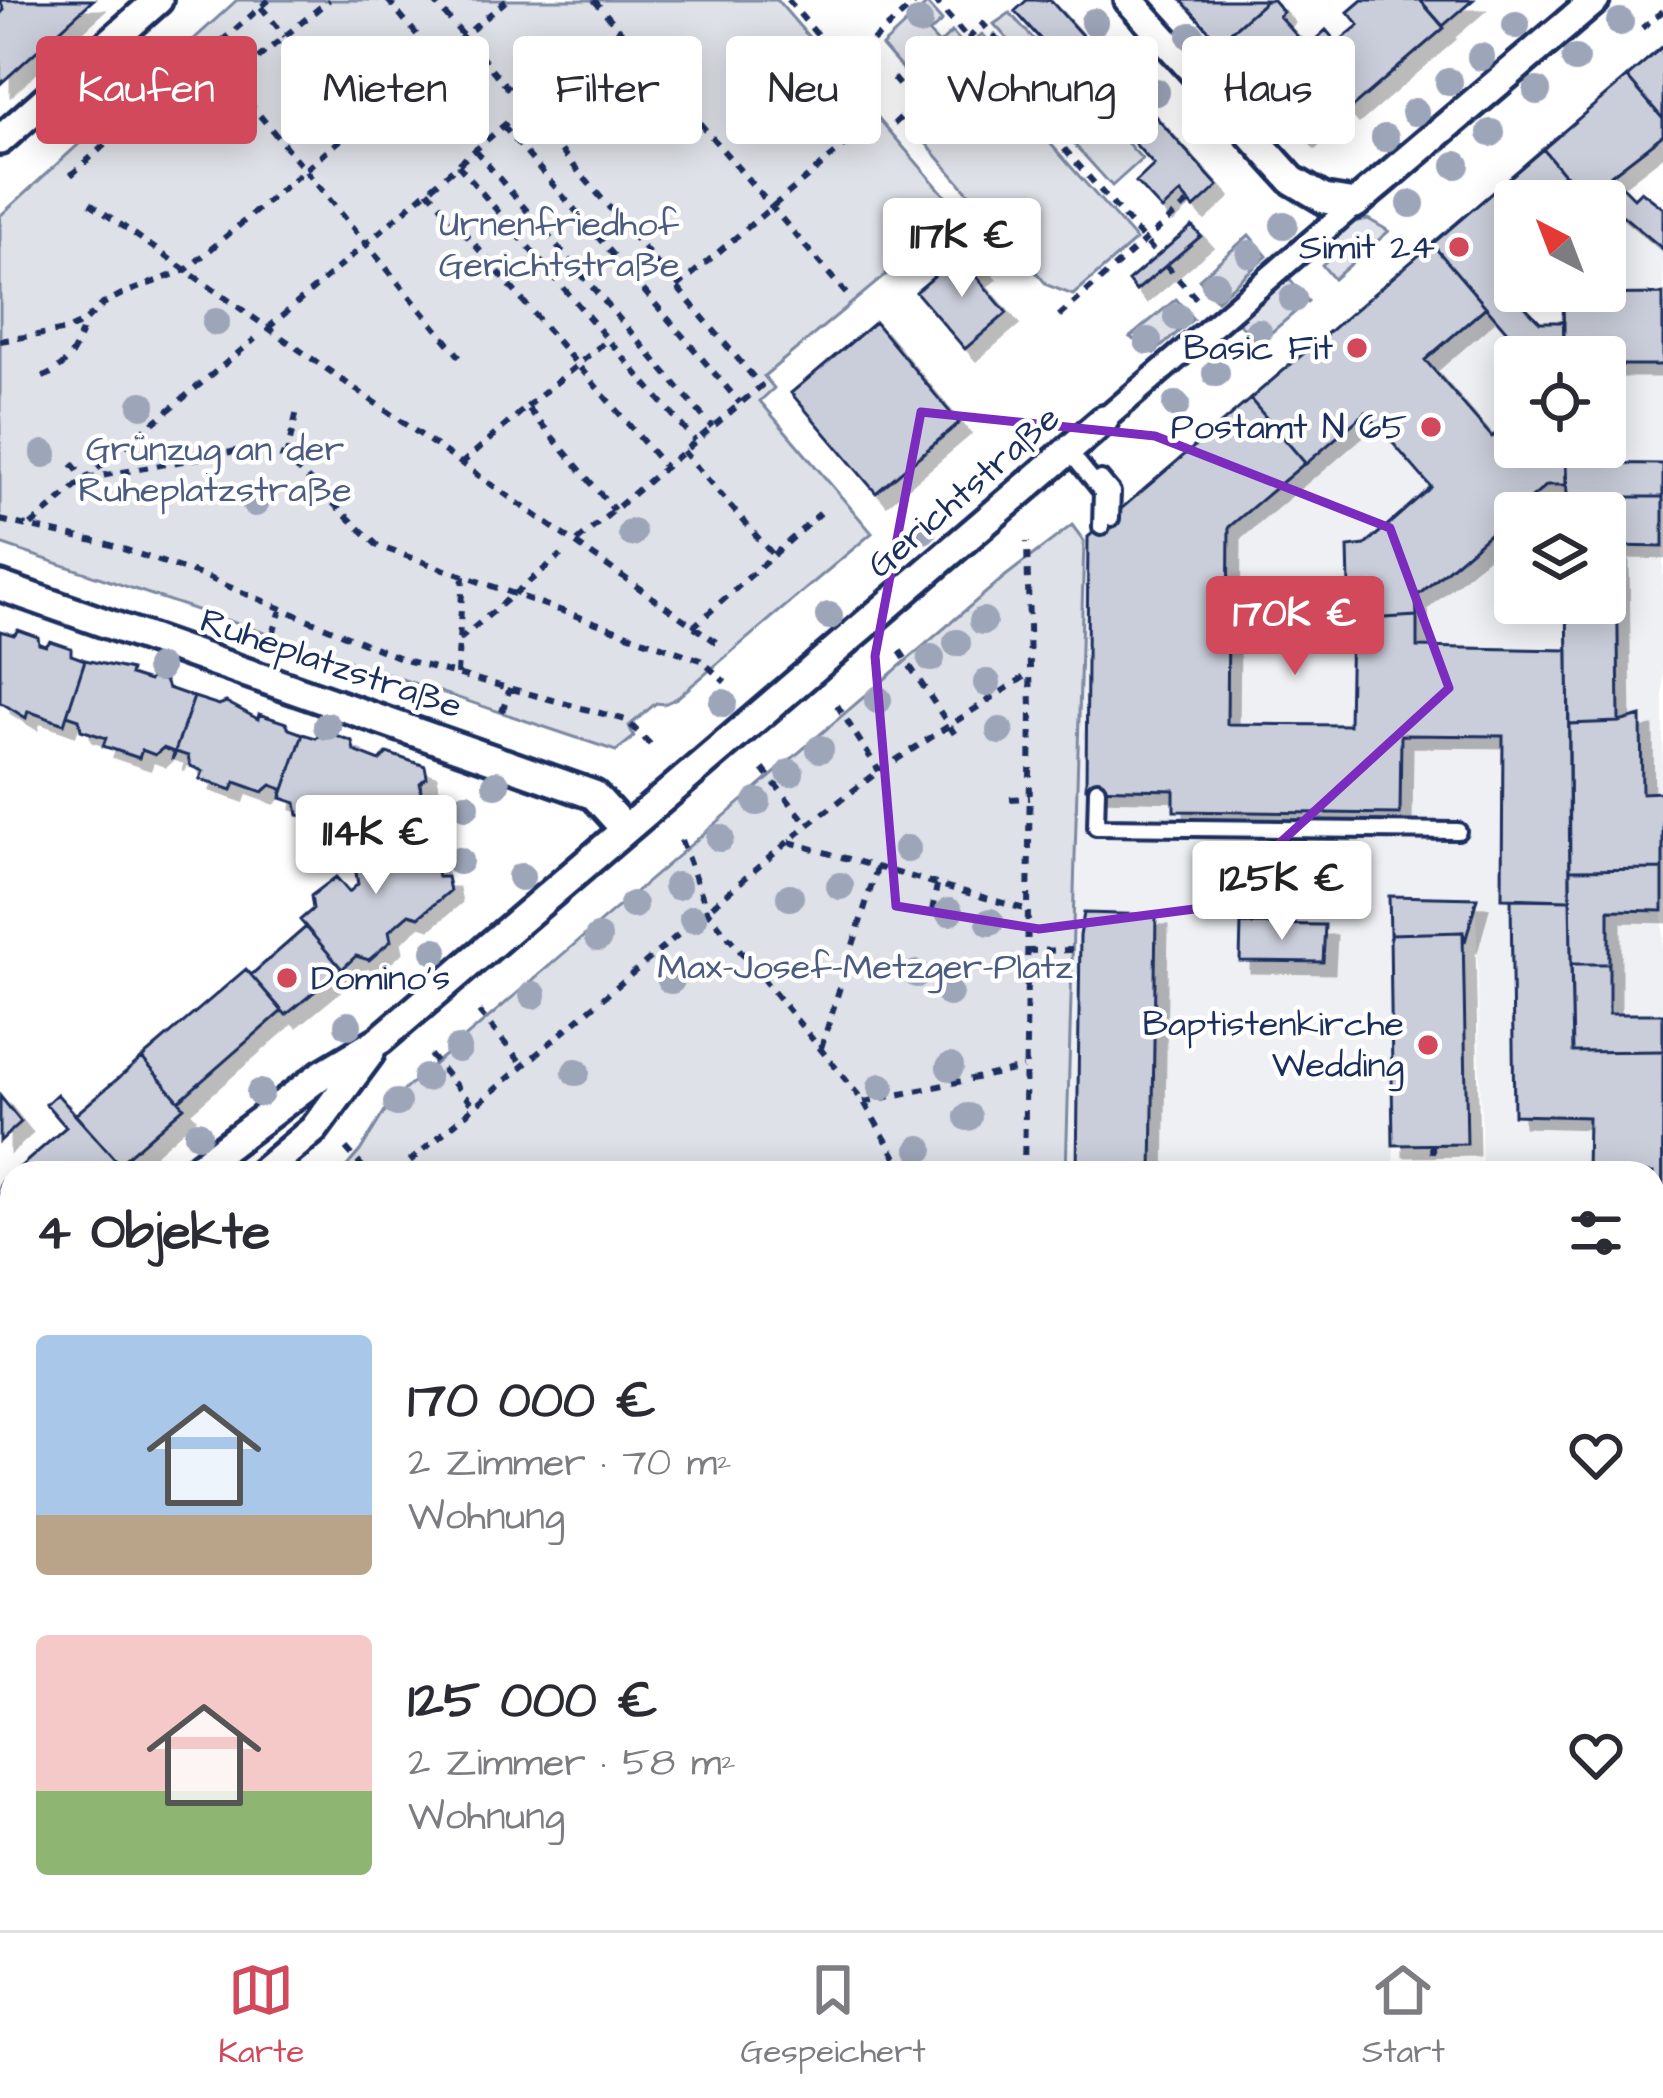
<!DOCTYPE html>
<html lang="de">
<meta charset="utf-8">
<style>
:root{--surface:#fff;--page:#f7f7f7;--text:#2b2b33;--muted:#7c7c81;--line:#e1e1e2;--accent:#d1495b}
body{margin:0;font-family:"Architects Daughter",sans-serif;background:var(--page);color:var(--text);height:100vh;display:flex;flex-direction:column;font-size:45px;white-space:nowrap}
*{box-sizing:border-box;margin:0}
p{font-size:39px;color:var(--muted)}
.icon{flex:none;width:66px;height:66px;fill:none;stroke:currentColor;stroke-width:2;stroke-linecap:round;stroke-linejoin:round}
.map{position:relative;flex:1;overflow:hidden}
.drawer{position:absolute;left:0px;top:1161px;width:1665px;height:771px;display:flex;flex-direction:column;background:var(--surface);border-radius:36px 36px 0 0;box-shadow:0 6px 30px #0003}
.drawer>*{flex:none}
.top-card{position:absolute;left:36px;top:36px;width:1593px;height:108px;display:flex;gap:24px}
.needle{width:78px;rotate:318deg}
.fabs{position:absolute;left:1494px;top:180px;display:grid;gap:24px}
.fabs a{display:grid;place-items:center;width:132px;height:132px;border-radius:12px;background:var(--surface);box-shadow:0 6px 30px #0003;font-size:60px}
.price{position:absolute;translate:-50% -102px;padding:0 27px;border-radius:12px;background:#fff;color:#222;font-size:39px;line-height:78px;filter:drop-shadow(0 3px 6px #0008)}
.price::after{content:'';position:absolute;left:50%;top:72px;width:36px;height:27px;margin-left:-18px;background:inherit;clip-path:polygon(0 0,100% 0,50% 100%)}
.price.active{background:var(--accent);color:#fff}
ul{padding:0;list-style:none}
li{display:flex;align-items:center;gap:36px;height:300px;padding:0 36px}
li span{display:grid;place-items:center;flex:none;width:336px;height:240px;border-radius:12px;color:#555}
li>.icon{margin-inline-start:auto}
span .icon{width:144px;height:144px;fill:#fffc;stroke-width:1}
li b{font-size:51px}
h2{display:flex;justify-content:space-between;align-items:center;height:144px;padding:0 36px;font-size:51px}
.pill{padding:0 42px;border-radius:12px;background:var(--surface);box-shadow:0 6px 30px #0003;font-size:42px;line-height:108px}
.pill.active{background:var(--accent);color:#fff}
.tabs{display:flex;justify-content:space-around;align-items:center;height:168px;border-top:3px solid var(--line);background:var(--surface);font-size:33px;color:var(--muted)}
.tabs a{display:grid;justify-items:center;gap:6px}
.tabs .active{color:var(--accent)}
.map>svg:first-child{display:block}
.built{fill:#eff0f4;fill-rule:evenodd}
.green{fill:#dee1e7;stroke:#7c88a2;stroke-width:3}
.building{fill:#caceda;stroke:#1b2f5e;stroke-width:3;filter:url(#shadow)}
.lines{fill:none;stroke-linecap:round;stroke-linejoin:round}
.service-casing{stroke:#1b2f5e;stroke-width:22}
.pedestrian-casing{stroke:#1b2f5e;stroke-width:30}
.minor-casing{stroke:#1b2f5e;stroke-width:36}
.primary-casing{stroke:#1b2f5e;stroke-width:51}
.path{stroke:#1b2f5e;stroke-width:6;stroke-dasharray:9 9;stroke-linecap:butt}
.service{stroke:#fff;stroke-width:14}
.pedestrian{stroke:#fff;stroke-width:21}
.minor{stroke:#fff;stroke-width:27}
.primary{stroke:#fff;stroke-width:42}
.tree{fill:#9da5b9}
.marked{fill:none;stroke:#7b2cbf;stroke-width:9;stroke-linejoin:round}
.poi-dot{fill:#d1495b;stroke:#fff;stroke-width:4.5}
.labels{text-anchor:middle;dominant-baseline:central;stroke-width:9;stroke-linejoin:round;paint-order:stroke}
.park-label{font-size:36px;fill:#4c5c80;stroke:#fff}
.poi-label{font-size:36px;fill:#1b2f5e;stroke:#fff;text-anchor:end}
.street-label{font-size:36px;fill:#1b2f5e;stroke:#fff}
</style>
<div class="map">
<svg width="1663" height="1930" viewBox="0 0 1663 1930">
<defs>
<filter id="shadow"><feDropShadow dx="11" dy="11" stdDeviation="0" flood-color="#0004"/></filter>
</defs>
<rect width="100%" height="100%" fill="#fff"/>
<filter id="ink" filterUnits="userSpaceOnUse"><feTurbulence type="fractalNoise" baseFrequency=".00833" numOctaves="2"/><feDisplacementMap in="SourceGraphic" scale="24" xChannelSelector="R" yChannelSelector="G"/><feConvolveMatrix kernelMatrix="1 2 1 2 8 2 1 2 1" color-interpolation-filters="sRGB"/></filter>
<g filter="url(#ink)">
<path class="built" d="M1605,205l58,44v1097h-10v-173h-171l-6,-275 -86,-2 4,277h-328l18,-632 348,-297 97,113 35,-2 -1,-64h42zM1515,357h90v90h-90zM1515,513h90v90h-90z
M12,1620v300h347v10h-359v-277z"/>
<path class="green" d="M237,0h540l183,213 -196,163 10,12 -14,13 112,132 -195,165 -13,6 -8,-1 -27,23 5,11 -18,14 -616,-207v-328z
M927,4l15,17 -13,12 10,11 13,-12 32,36 -12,12 10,11 12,-11 142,160 -63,55 -26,-10 -134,-157 22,-21 -53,-61z
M1010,13l57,63 -15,14 34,37 15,-13 41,45 -30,27 -134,-148 4,-4 19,19 10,-10 -17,-19z
M1368,219l21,12 -55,48 -12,-14 12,-11 -7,-8 27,-24z
M1249,235l18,21 -50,44 -18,-21z
M1289,278l19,23 -50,43 -20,-22z
M1176,299l17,20 -39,34 -24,-16z
M1072,525l12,16 -18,632h-725l19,-22 31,-50 612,-523z"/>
<path class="building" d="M0,0h93l-93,84v-70l4,-4z
M1027,0h23l168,186 -24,22 -13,-15 -19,17 -26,-28 18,-17 -139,-154z
M1181,0h86l-48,42z
M1267,0h6l10,12 -4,4 28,31 19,-17 11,13 22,-18 -11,-13 14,-12h58l24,28 -96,83 -8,-9 -36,35 -85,-95z
M1420,0h53l-30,26z
M1663,46v73l-36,-42z
M1627,77l36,42v16l-52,40 23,23 7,-7 22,17v41l-58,-48 -42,-28 -20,-24z
M1543,149l20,24v28h-48v62l-18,15 43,44h24v33l-35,2 -97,-113z
M1192,226l9,10 -65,55 -8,-10z
M1432,244l54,63 -61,53 67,77 23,-20v30h50l1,38h-19l-131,112 1,19 -66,4 -1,-17 18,-4 -2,-15 -17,2 -1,-39 17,-2 66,-58 -65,-75 -60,52 -56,-65z
M972,254l12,14 -9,7 32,38 -42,36 -49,-57 18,-15 -3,-4 7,-6 3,3 18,-15 5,6z
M1663,294v71h-58v-8h-41l-1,-62z
M875,322l84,101 -83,70 -85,-100z
M1250,399l55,64 -76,64 -2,197 122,1 2,-105 66,-4v31l151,3 2,250 -68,-2 1,-162 -102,-1 -1,79 -226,-3v-21l-88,-2 2,-251z
M1566,463l97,1v33h-96z
M1567,497h96v50l-46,-1 2,176 -50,2 -2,-121h38v-90h-38z
M18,630l20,7 1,7 7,2 4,-5 21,7v7l14,5 -21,64 -36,-13 -2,7 -26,-16v-71l14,4z
M85,660l46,10 -1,5 19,6 2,-4 14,4 3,7 26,9 -22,63 2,-8 -11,-4 -8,7 -13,-5 -3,8 -36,-12 3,-8 -25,-8 -2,-11 -12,-4z
M194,697l25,8 7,-3 32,17 1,-5 27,9 3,6 14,5 -22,64 1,-9 -11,-4 -8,7 -28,-10 -3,8 -32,-11 3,-8 -13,-5 -2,-10 -12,-4 -4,8z
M1641,716l1,77 21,-1v77l-93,1 -1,-146 50,-2z
M324,731l28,10 2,10 26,10 7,-8 38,13 2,11 -7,6 5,46 4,1 -78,15 -8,-38 -11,-4 -6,18 -28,-6 -2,-12 -15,-5 22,-64 13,4z
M429,830l-4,3 3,14 4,1 6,29h9l3,14 -31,26 -10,-3 -20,17 2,10 -22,19 -13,-4 -14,13 -42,-49 13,-11 -2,-13 25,-19 13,15 9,-8 -7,-39z
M1663,869v42l-54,-1v54h-38l-1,-94z
M1238,875l90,2v16l-90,-2z
M1389,896l88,2 -12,44 -2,-10 -73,2z
M1511,899l59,1 3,152 90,-1 -1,295 -9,-1v-172h-66l1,-56 -74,-2z
M1084,913l72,2 -4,258h-75l3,-237z
M1241,924l84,1 -2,37 -83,-1z
M306,927l36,42 -56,46 -35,-40z
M1463,932l4,212 -74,1 -3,-211z
M1571,964h38v50h54v37l-90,1z
M246,969l36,42 -103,90 -37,-43z
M142,1058l42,49 -65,57 -44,-49z
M57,1094l62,70 -10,9h-85l-5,-5 47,-41 -20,-23z
M0,1096l21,26 -21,19z
M12,1173v83l-11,10 -1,-82z
M1653,1536l10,1v82l-10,1z
M12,1620v173l-4,11 -8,-3v-148z
M0,1876l12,1v43h117l-1,10h-128z
M264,1920h57v5l38,1v4h-95z
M359,1920h32v4l47,3v3h-79z
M484,1920h31v10h-77v-3l45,3z
M515,1920h45l-2,9 -43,1z
M883,1920h66v10h-67z
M1047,1920h63v10h-63z"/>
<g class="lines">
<defs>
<path id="service" d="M1068,450l34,42 -1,35
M1101,479l11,13 -1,26
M1097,789l-1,38 362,4"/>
<path id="pedestrian" d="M1104,420l251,-216"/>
<path id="minor" d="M1129,0l163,180 32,19 31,5 240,-204
M0,140l158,-140
M0,586l594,209 31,34
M191,1173l130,-98 59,-35 724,-620
M262,1173l52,-44 56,-76
M0,1376l12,-24
M0,1505l12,-22
M1000,1930v-10"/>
<path id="primary" d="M0,1385h12
M1653,1406l10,-1
M0,1450h12
M1653,1478h10"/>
</defs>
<use href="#service" class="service-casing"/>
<use href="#pedestrian" class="pedestrian-casing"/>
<use href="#minor" class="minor-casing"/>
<use href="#primary" class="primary-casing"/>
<path class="path" d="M269,0l-61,53 252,304
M388,0l49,59
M433,0l328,386 -187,158
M594,0l255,297
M788,0l56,67 74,-67
M934,0l224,256
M261,7l24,29
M1642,28l21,-17
M968,39l15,-15 21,23
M893,78l22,26 -21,20
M230,81l99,-81
M503,126l237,277
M475,150l237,277
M458,165l237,276
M71,175l137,-122
M428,190l237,277
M90,203l626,439
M1166,265l34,38
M677,287l192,-162
M1059,316l130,-114
M268,328l256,-220
M1232,340l22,26
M0,341l67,-11 17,-8 19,-18 19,-10 64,-24 321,-270
M43,377c25,-10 35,-29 41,-55
M527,407l79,-66
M683,451l90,104
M286,458l11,-47
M72,464l13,15 170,-140
M461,464l66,-57 87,103
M0,520l108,24 93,31 204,85 221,60 26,26
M31,525l54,-46 173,-32 28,11 92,88 323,114 24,22
M693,627l131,-117
M273,634l8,-24
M459,640l102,-85
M900,651l58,88
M457,674l6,-98
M837,705l42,66
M502,712l8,-24
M763,769l45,56
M1010,799l20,-1
M681,840l27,72 156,190 41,71
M789,842l239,68
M932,911l5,-26
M1027,951l45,-1
M479,1012l44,53
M821,1048l56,-180
M430,1055l44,52
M864,1102l159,-34
M1432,1144l1,29
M346,1148l22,25
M396,1173l412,-348 71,-54 150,-97
M1024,1173l7,-463 -4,-168
M1631,1920l7,10"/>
<use href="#service" class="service"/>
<use href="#pedestrian" class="pedestrian"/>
<use href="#minor" class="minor"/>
<use href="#primary" class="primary"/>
</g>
<g class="tree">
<circle cx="919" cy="22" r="14"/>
<circle cx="1094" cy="22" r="14"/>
<circle cx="1620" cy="22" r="14"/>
<circle cx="1516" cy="25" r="14"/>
<circle cx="1191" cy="36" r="14"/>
<circle cx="1481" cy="57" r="14"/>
<circle cx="1575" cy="59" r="14"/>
<circle cx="1228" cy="75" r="14"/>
<circle cx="1449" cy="82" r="14"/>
<circle cx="1537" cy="91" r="14"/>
<circle cx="1156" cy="92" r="14"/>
<circle cx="1415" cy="112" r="14"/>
<circle cx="1491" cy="133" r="14"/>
<circle cx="1385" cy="138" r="14"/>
<circle cx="1456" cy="165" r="14"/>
<circle cx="1411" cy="204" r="14"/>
<circle cx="1284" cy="225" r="14"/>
<circle cx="1250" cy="254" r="14"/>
<circle cx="1215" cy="284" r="14"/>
<circle cx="1293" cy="299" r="14"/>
<circle cx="1177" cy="317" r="14"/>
<circle cx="216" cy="322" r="14"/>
<circle cx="1258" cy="332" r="14"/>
<circle cx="1148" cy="341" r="14"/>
<circle cx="1216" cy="373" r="14"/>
<circle cx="142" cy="405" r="14"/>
<circle cx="1176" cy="405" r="14"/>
<circle cx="44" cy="454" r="14"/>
<circle cx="255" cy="503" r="14"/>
<circle cx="923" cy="530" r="14"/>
<circle cx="632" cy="533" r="14"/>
<circle cx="829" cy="616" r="14"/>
<circle cx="983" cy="621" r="14"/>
<circle cx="957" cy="643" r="14"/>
<circle cx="931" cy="658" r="14"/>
<circle cx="159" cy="668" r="14"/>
<circle cx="987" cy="683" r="14"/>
<circle cx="878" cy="700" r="14"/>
<circle cx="723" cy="703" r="14"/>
<circle cx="327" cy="726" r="14"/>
<circle cx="1000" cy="731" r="14"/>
<circle cx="820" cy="749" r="14"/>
<circle cx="790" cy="773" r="14"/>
<circle cx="496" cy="784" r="14"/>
<circle cx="757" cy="802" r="14"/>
<circle cx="466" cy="806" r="14"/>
<circle cx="720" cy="838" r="14"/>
<circle cx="907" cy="849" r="14"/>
<circle cx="459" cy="861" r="14"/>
<circle cx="521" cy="877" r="14"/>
<circle cx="677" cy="886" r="14"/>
<circle cx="840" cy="886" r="14"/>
<circle cx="790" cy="897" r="14"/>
<circle cx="633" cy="905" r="14"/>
<circle cx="949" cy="912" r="14"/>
<circle cx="693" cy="919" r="14"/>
<circle cx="990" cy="922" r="14"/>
<circle cx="598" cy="938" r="14"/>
<circle cx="435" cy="951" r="14"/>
<circle cx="917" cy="974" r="14"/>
<circle cx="671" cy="980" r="14"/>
<circle cx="949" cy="993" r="14"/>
<circle cx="533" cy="995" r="14"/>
<circle cx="348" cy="1025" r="14"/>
<circle cx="458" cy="1049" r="14"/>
<circle cx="950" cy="1067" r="14"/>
<circle cx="576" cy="1072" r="14"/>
<circle cx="426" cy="1078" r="14"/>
<circle cx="881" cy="1087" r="14"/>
<circle cx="260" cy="1093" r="14"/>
<circle cx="397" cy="1103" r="14"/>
<circle cx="968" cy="1117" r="14"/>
<circle cx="198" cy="1134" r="14"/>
<circle cx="920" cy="1149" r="14"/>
</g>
</g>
<path class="marked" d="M921,412l234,24 235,92 59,160 -239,219 -171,22 -143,-23 -21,-250z"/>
<g class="poi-dot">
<circle cx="1459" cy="247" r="12"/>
<circle cx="1357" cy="348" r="12"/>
<circle cx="1431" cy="427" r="12"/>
<circle cx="287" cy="978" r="12"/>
<circle cx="1428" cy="1045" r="12"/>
</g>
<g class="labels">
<g class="park-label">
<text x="559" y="224">Urnenfriedhof<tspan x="559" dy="41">Gerichtstraße</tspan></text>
<text x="215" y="449">Grünzug an der<tspan x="215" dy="41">Ruheplatzstraße</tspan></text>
<text x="865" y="967">Max-Josef-Metzger-Platz</text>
</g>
<g class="poi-label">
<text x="1435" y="247">Simit 24</text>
<text x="1333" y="348">Basic Fit</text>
<text x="1407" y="427">Postamt N 65</text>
<text x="311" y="978" text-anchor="start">Domino's</text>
<text x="1404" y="1024">Baptistenkirche<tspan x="1404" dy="41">Wedding</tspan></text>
</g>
<g class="street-label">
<text transform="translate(964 492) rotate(-41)">Gerichtstraße</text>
<text transform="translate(331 664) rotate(19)">Ruheplatzstraße</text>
</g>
</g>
</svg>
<div class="fabs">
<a><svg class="needle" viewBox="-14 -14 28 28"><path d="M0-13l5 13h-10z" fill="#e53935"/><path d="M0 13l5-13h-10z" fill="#7c7c81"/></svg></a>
<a><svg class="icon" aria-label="locate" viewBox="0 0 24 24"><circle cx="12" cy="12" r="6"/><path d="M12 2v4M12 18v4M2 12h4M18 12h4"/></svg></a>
<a><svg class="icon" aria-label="layers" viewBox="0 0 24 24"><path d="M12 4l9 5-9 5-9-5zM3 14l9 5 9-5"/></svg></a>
</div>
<b class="price" style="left:962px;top:300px">117K €</b>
<b class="price active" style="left:1295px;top:678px">170K €</b>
<b class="price" style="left:376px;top:897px">114K €</b>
<b class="price" style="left:1282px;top:943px">125K €</b>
<div class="top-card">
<a class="pill active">Kaufen</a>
<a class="pill">Mieten</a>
<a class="pill">Filter</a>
<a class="pill">Neu</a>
<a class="pill">Wohnung</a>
<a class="pill">Haus</a>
</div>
<section class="drawer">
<h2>4 Objekte<svg class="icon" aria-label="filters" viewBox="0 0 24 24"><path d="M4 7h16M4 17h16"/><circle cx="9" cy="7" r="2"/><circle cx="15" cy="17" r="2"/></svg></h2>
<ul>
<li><span style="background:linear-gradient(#a9c7e8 75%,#b9a48a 0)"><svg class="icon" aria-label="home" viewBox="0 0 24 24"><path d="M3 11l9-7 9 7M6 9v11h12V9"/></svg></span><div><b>170 000 €</b><p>2 Zimmer · 70 m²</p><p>Wohnung</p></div><svg class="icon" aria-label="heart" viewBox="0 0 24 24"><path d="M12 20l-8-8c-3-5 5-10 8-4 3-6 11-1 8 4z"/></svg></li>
<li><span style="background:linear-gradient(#f6c9c9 65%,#8fb573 0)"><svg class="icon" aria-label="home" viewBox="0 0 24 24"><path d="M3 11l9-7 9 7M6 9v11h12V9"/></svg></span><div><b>125 000 €</b><p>2 Zimmer · 58 m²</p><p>Wohnung</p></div><svg class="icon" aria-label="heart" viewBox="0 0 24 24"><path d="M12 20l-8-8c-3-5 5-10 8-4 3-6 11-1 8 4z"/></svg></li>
</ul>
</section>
</div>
<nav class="tabs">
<a class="active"><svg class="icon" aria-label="map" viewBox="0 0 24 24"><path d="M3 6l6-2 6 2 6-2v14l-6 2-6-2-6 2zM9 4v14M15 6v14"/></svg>Karte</a>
<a><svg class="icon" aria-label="saved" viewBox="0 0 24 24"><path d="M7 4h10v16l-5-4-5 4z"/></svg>Gespeichert</a>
<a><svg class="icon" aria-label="home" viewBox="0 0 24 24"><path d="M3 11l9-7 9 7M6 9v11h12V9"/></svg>Start</a>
</nav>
